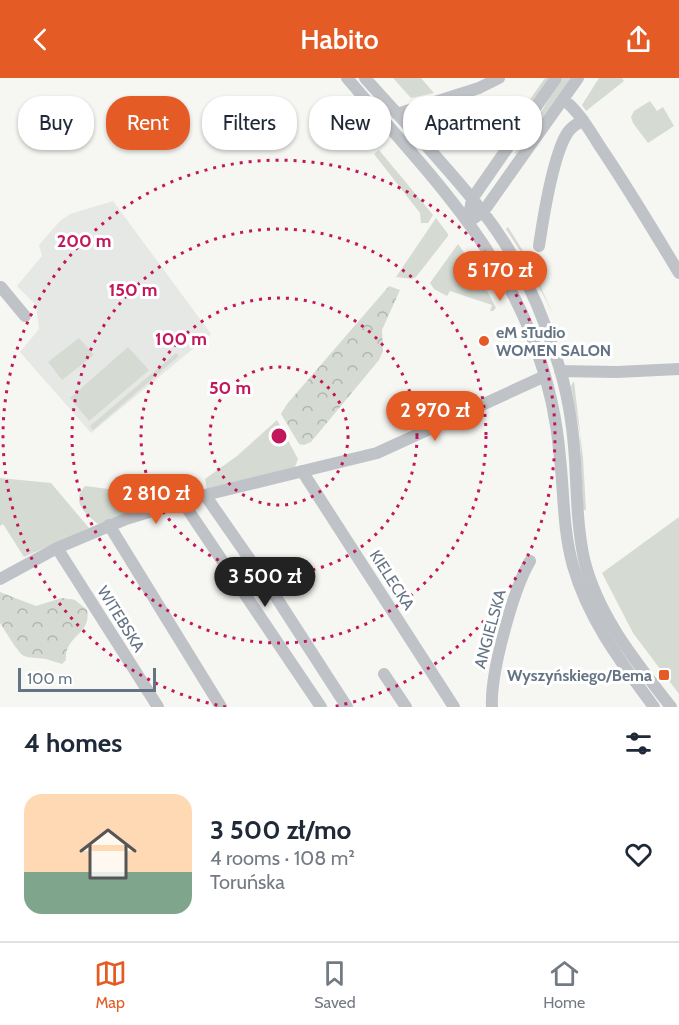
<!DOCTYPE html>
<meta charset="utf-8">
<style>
:root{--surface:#fff;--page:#f2f2f3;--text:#1f2937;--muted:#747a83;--line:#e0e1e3;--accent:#e45b25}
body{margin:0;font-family:Cabin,sans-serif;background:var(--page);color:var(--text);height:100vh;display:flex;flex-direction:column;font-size:22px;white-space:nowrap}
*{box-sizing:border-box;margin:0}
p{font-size:20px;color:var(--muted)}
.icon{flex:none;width:33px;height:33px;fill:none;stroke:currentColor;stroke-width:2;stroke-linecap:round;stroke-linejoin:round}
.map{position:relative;height:629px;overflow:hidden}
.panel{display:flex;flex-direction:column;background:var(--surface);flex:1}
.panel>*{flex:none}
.banner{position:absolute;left:18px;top:18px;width:644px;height:54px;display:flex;gap:12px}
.scale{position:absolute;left:18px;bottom:15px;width:138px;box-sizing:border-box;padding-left:6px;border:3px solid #657484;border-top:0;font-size:16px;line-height:21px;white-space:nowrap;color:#657484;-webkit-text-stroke:4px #fff;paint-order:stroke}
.price{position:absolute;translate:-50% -51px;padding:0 14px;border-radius:21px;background:var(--accent);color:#fff;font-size:20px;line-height:39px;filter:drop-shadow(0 2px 3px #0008)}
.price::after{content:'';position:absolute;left:50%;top:36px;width:18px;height:14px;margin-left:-9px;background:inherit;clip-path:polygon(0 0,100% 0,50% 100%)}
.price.selected{background:#222;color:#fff}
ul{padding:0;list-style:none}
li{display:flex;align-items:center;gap:18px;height:150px;padding:0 24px}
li+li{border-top:2px solid var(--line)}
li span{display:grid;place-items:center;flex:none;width:168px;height:120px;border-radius:18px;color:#555}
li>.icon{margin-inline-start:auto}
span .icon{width:72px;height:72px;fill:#fffc;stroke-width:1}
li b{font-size:26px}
h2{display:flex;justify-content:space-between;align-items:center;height:72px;padding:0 24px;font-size:26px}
.pill{padding:0 21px;border-radius:24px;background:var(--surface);box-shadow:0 2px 4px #0004;font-size:21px;line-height:54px}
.pill.selected{background:var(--accent);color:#fff}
header{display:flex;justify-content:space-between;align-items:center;height:78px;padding:0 24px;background:var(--accent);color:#fff;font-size:27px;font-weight:600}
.tab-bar{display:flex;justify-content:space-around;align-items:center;height:84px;border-top:2px solid var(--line);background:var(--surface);font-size:16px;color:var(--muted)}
.tab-bar a{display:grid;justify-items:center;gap:3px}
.tab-bar .selected{color:var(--accent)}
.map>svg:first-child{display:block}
.built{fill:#e6e8e6}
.green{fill:#d5dbd2}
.forest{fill:url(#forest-crowns)}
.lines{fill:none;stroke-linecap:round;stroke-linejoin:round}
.minor{stroke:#bfc2c7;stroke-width:12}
.ring{fill:none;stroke:#c2185b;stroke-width:3;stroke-dasharray:3 6}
.poi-dot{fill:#e45b25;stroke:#fff;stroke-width:2}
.labels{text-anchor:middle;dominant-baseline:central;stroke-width:6;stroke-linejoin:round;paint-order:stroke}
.poi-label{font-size:16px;font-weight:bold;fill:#657484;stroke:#fff;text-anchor:start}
.street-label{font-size:16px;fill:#657484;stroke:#fff}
.centre{fill:#c2185b;stroke:#fff;stroke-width:3}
.ring-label{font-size:18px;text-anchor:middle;font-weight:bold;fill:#c2185b;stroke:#fff;stroke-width:6;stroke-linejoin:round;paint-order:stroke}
</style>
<header><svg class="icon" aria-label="back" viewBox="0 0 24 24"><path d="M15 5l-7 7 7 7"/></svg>Habito<svg class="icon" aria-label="share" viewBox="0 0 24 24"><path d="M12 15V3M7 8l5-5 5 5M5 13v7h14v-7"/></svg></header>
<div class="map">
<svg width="679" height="629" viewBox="0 0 679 629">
<defs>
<pattern id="forest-crowns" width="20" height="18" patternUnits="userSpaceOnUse" patternTransform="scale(1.5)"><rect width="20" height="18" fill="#d5dbd2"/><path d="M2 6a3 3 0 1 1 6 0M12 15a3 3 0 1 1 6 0" fill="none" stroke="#b0b6b0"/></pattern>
</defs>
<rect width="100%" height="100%" fill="#f6f6f2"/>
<path class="built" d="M113,123l98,133 -120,99 -71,-81 19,-23 -3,-24 -19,-19 25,-30 -3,-11 21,-24 10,-7z"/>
<path class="green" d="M393,0h28l13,15 -23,5z
M545,0h4l-38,56 -4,-2z
M563,0h8l-55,76 -1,-1c17,-25 31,-51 48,-75z
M599,0h23l2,3 -38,30 -4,-6z
M650,23l7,10 6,-4 11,19 -26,17 -15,-20 -2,-6 3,-6z
M379,72l54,65 -5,8h-7l-1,-10 -46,-59z
M436,140l12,16v2l-32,41 -4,2 -16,-2z
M508,149l20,32 25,55 -29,-57 -18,-28z
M458,166l18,25 20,39 -3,3h-3l2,-6 -42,-14 -3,5 -13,-7 -4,-6z
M79,260l15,17 -32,25 -14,-18z
M128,269l21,23 -60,51 -19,-23z
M176,275l3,3 -86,74 -3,-4z
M574,303l9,77 3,52h-3l-3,-76 -9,-48z
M277,342l21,39 -3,8 -88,22 -2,-10 32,-23z
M0,400l51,5 38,45 -65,29 -21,-33 -3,2z
M85,408l70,9 8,8 -65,21c-12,-10 -28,-22 -13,-38z
M679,439v177l-46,-61 -31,-60z"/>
<path class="forest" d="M389,208l11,4 -18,40 1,21 -4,9 -68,82 -7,3 -5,-1 -18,-30 6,-10z
M0,514l36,14 26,-8 13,2 12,10c5,25 -23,25 -21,50l-4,4 -16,-5 -19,-2 -5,-2 -8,-10 -14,-22z"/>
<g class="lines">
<path class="minor" d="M347,0c71,84 152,163 189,270 13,36 21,72 24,110 4,36 3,73 13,108 16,55 48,96 81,141
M365,0c39,44 81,87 117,133 34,43 58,94 74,146 11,32 17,68 19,103 2,33 2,66 9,99 14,57 52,103 87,148
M563,21c18,14 29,36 42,55 26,39 50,79 74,119
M397,36l82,-26 20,-10
M468,144l15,-10 95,-134
M468,144l4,-23 84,-121
M539,168c4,-27 14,-92 29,-114 4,-6 9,-8 15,-12
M1,209l24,29
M560,293l57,1 62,-3
M302,393l152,236
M205,417l71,102 71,110
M182,423l139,206
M109,447l112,182
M57,470l101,159
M0,501l57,-31 69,-29 79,-24 172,-42 168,-77
M384,596l22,33
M492,629c-2,-33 21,-117 38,-146"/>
</g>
<g class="ring">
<circle cx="279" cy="358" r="69"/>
<circle cx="279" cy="358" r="138"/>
<circle cx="279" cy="358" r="207"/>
<path d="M226 629A276 276 0 1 1 332 629"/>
</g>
<g class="poi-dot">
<circle cx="484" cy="263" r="6"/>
<rect x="658" y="591" width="12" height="12" rx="3"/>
</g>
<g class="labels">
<g class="poi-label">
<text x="496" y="254">eM sTudio<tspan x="496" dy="18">WOMEN SALON</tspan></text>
<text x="652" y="597" text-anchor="end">Wyszyńskiego/Bema</text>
</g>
<g class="street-label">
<text transform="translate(392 502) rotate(57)">KIELECKA</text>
<text transform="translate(121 541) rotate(58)">WITEBSKA</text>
<text transform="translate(490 551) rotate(-75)">ANGIELSKA</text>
</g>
</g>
<circle cx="279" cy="358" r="9" class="centre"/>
<g class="ring-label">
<text x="84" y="169">200 m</text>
<text x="133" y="218">150 m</text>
<text x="181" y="267">100 m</text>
<text x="230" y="316">50 m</text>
</g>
</svg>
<div class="scale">100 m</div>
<b class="price" style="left:500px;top:224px">5 170 zł</b>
<b class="price" style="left:435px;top:364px">2 970 zł</b>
<b class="price" style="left:156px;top:447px">2 810 zł</b>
<b class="price selected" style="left:265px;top:530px">3 500 zł</b>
<div class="banner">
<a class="pill">Buy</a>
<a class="pill selected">Rent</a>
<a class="pill">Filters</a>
<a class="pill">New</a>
<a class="pill">Apartment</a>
</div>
</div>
<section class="panel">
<h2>4 homes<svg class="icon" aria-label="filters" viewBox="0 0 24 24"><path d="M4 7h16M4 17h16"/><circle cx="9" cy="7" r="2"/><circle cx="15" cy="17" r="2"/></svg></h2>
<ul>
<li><span style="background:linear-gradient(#ffd9b3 65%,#7fa58c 0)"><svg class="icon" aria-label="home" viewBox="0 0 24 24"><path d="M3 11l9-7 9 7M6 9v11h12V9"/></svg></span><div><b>3 500 zł/mo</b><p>4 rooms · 108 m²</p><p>Toruńska</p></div><svg class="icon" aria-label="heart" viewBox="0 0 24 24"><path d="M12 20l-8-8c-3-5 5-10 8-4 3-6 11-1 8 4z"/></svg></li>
</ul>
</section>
<nav class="tab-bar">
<a class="selected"><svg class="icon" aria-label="map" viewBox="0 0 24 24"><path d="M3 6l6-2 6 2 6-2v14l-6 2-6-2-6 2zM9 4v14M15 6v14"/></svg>Map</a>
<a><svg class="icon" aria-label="saved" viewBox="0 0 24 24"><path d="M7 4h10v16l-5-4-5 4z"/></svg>Saved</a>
<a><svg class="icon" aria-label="home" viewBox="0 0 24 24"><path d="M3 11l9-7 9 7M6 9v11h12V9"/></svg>Home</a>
</nav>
